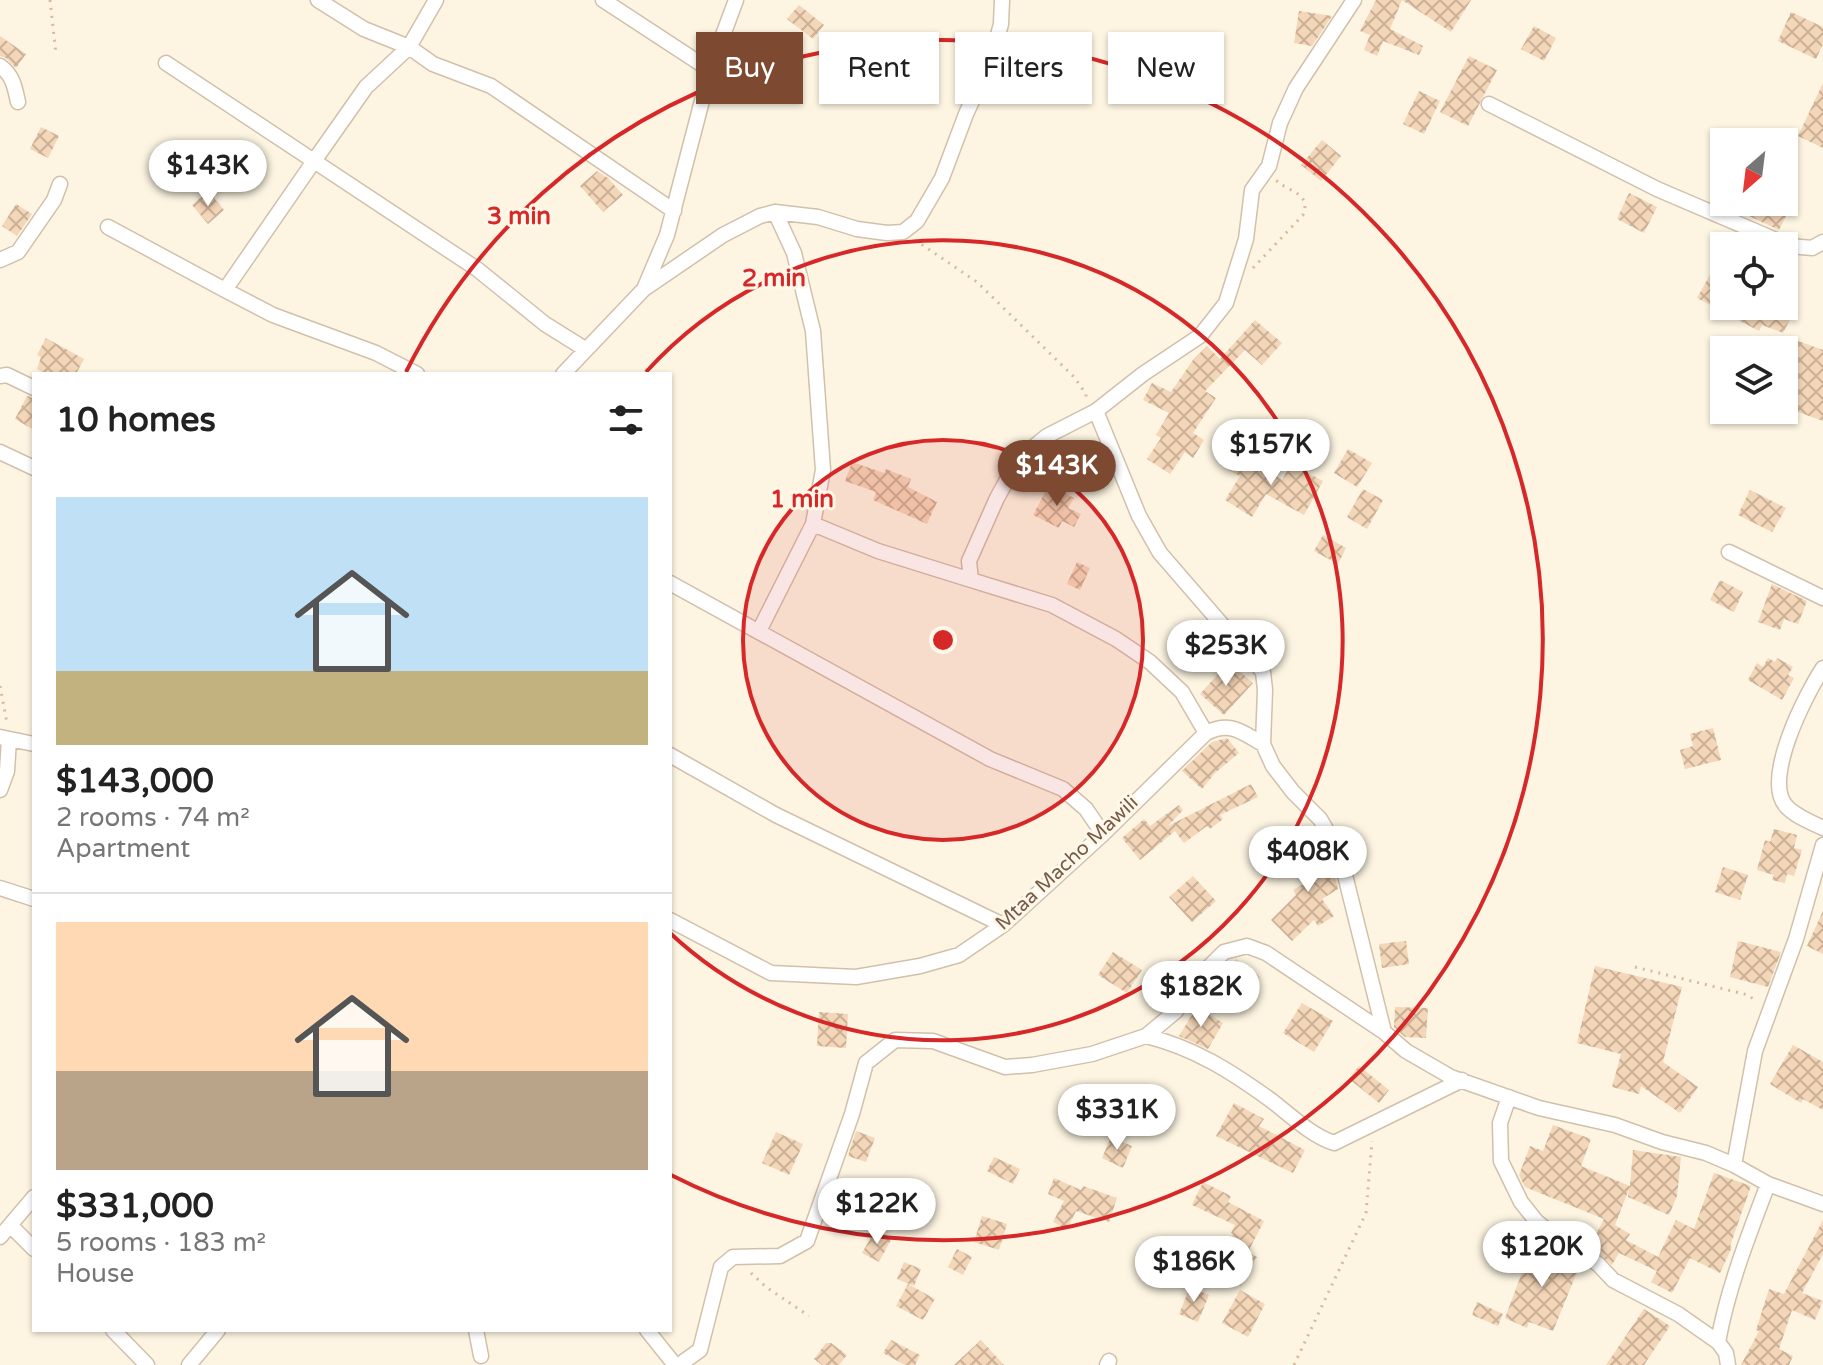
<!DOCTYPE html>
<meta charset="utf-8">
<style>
:root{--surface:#fff;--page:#f6f6f6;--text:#222;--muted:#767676;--line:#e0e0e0;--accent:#7d4930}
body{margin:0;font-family:"Varela Round",sans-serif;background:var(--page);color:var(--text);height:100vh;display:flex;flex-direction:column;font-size:30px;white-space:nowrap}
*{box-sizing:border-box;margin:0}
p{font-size:26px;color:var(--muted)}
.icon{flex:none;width:44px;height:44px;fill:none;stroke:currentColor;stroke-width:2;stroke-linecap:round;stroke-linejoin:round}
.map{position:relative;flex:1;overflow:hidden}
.panel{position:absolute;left:32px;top:372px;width:640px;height:960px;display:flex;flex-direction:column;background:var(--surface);border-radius:0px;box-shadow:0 2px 6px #0004}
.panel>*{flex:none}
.guide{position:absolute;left:696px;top:32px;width:760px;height:72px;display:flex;gap:16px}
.needle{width:52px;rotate:208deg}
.buttons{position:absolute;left:1710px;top:128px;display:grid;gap:16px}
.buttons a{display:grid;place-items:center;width:88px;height:88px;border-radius:0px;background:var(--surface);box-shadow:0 2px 6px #0004;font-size:40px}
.price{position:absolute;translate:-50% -68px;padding:0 18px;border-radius:28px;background:#fff;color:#222;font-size:26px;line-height:52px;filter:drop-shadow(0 2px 4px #0008)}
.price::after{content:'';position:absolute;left:50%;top:48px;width:24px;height:18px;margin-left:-12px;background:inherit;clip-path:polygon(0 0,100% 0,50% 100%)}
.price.current{background:var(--accent);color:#fff}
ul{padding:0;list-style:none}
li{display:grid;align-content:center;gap:16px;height:424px;padding:0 24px}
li+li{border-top:2px solid var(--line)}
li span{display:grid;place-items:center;height:248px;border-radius:0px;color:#555}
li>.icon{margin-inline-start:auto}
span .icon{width:144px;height:144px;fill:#fffc;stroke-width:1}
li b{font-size:34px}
h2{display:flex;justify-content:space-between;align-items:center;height:96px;padding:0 24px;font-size:34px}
.tag{padding:0 28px;border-radius:0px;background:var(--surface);box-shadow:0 2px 6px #0004;font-size:28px;line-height:72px}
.tag.current{background:var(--accent);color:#fff}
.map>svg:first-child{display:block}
.building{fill:url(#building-cross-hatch)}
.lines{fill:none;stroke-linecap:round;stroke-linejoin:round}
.street-casing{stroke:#d1c0ab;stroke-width:17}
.path{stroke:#d8b99b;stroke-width:3;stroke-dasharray:2 6;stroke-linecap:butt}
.street{stroke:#fff;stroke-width:14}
.ring{fill:none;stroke:#d62828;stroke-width:4}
.labels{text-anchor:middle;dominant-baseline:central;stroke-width:6;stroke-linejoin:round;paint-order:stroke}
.street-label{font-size:20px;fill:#765c47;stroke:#fff8e9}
.centre{fill:#d62828;stroke:#fff8e9;stroke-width:4}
.ring-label{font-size:24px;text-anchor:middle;font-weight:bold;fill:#d62828;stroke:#fff8e9;stroke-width:6;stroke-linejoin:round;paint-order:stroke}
</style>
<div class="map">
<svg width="1823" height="1365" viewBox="0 0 1823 1365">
<defs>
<pattern id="building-cross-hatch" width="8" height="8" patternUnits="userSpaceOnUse" patternTransform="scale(2)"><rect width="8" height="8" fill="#f4d6b8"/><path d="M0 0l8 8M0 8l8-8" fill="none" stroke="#cab197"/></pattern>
</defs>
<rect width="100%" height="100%" fill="#fdf5e2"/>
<path class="building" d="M1376,0h95l-20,32 -49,-32 -12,29 33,17 -4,9 -36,-14 -6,15 -13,-6 6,-15 -10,-4z
M799,5l25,20 -11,14 -26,-20z
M1299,11l33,5 -20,30 -18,-3z
M1791,12l32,15v17l-7,15 -38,-18z
M1534,26l22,12 -12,23 -23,-12z
M0,36l26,18 -10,14 -10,-10 -6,-2z
M1469,56l28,14 -29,56 -28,-14z
M1823,83v65l-25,-12z
M1419,91l21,10 -16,33 -21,-10z
M41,127l18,9 -11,22 -18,-9z
M1322,140l19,16 -20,25 -20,-16z
M597,171l11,7 15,17 -20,17 -23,-26z
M208,191l16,19 -16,14 -16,-19z
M1629,193l28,14 -13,26 -27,-14z
M1719,202h74l-14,28z
M16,204l16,10 -15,22 -15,-10z
M1724,250v56h73l-14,27 -21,-8 -3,6 -62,-33z
M1255,320l27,23 -20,22 -17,-15 -40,41 11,7 -23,35 11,7 -11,18 -8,-6 -15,22 -23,-15 14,-21 -5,-3 13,-22 -26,-13 9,-17 19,9 22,-32 14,-14 13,13z
M46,338l38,21 -8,15h-30l-9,-5 4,-12 -4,-2z
M1798,341l25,9v71l-39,-14v-28z
M27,396l7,2v32l-19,-11z
M1348,449l24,14 -15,24 -23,-14z
M1238,454l44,26 9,-16 32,17 -19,34 -38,-21 -14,23 -27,-17 15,-24 -12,-6z
M852,462l32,11 2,-4 25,10 -3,8 29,15 -10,22 -54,-24 3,-8 -31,-11z
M1049,485l25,13 -6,10 13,6 -7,13 -12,-6 -3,7 -26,-13z
M1363,489l20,11 -16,29 -20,-12z
M1750,490l36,18 -14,24 -34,-17z
M1323,535l23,13 -8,16 -24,-13z
M1077,562l13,6 -10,22 -13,-6z
M1720,580l23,12 -9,20 -24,-12z
M1772,584l35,17 -9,23 -14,-5 -4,11 -22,-8z
M1768,658l7,4 2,-4 16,9 -5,8 6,3 -12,22 -34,-20 9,-17 6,4z
M1229,662l24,21 -29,32 -24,-21z
M1713,728l8,32 -36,9 -5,-19 13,-4 -3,-12z
M1227,738l12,15 -24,20 -13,16 -20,-18 30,-29z
M1251,784l7,13 -38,18 3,4 -13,10 -3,-3 -23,17 -9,-12 -35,29 -18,-22 22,-19 6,7 29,-21 4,5 -15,16z
M1774,829l23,6 -3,13 8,2 -8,26 -7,-2 -2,9 -13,-3 2,-5 -17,-5 8,-30 5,2z
M1314,843l22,37 2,9 -16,10 12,17 -16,10 -4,-6 -22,21 -21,-21 25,-25 -3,-5 12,-7 -16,-26z
M1723,867l25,8 -8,25 -25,-8z
M1193,876l23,25 -24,21 -23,-25z
M1823,911v43l-16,-8z
M1406,941l3,23 -27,4 -3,-24z
M1738,941l43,11 -13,35 -38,-10z
M1113,952l29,18 -15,23 -29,-18z
M1236,959l24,18 -10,13 5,4 -14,18 -12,-9 3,-4 -17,-13z
M1595,966l87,21 -19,75 35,25 -18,26 -39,-27 -2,8 -27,-7 9,-33 -44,-11z
M1302,1003l31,18 -19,31 -31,-19z
M1197,1007l26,16 -15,26 -29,-13z
M1395,1007l33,1 -2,30 -21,-1 -11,-10z
M819,1012l29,2 -2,34 -29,-2z
M1793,1045l30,17v48l-20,-11 -2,4 -31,-19z
M1359,1066l30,24 -10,13 -30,-24z
M1234,1103l30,16 -5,7 46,24 -12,23 -77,-37z
M1553,1125l38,14 -10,27 49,20 3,-36 48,7 -4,39 -8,19 -41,-18 1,-8 -14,36 15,9 -4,6 32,17 18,-37 18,9 20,-56 37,13 -21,60 2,1 -12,26 -30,-15 -18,35 -21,-11 6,-11 -38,-18 -7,12 -23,-18 15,-28 -79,-32 -6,-12 11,-29 13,5z
M856,1131l19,7 -9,24 -18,-6z
M776,1132l27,12 -14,31 -27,-12z
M1111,1137l21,9 -9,22 -21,-10z
M994,1157l26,12 -7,15 -26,-13z
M1054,1178l27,12 2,-4 34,12 -8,24 -33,-11 -9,18 -14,-7 11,-21 -16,-7z
M1203,1182l28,14 -3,6 36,19 -16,31 9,5 -16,29 -27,-14 19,-38 -2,-1 4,-8 -43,-20z
M982,1216l25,8 -8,26 -25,-8z
M1823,1220v34l-21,39 21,8 -8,19 -23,-10 -13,39 14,7 -4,9h-48l18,-34 -3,-1 13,-41 15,5z
M876,1229l16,9 -13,24 -17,-9z
M1533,1243l47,22 -27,66 -24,-9 -2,6 -22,-10z
M957,1249l15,8 -9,18 -15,-8z
M904,1262l17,7 -7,17 -17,-7z
M908,1284l27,15 -12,21 -27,-14z
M1190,1287l19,8 -11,27 -19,-8z
M1240,1290l25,14 -17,33 -26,-14z
M1477,1302l26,12 -5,12 -26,-11z
M1644,1309l26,17 -26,39h-38z
M891,1340l29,15 -5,10h-10l-22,-12z
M981,1340l23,25h-50z
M826,1343h5l16,12 -8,10h-17l-8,-6z"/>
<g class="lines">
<defs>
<path id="street" d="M318,0l46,29 45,18 27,-47
M603,0l107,70
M166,63l148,98 -89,129 48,25 103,38 41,21
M0,66c13,9 15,22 18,36
M1489,104l168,85 133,57 22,2 11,-6
M108,227l117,63
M0,260l18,-8 36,-52 6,-16
M644,289l23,-54 43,-165 26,-70
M585,349l-40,-25 -68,-55 -163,-108 52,-74 43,-40 24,17 58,22 183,125
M563,374l81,-85 79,-54 37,-19 15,-4 43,5 39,12 30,4 16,-1 14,-11 25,-43 24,-64 26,-57 9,-33 1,-24
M0,376l7,-1 27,13
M1096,411l43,105 21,37 103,119 2,18 -2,54 10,22 20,26 27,27 19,32 45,181 22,19 45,26 88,31 76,17 47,17 44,11 28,12 34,19 55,20
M0,452l34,16
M813,524l65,27 93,29
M1729,552l94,46
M670,583l320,176 73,30 23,20 17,25
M759,631l54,-107 10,-54 -10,-139 -19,-78 -19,-41
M1823,668c-17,26 -61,111 -37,138 9,10 24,16 37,22
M1206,733l-24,-41 -32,-30 -34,-23 -64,-34 -81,-25 -2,-19 28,-63 21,-38 29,-24 49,-25 47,-37 57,-38 26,-33 20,-64 6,-49 17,-24 11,-43 16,-35 58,-88
M0,737l34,7
M670,755l106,60 227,110
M0,790l7,-19 2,-32
M0,888l34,11
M670,920l101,53 85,4 64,-11 39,-11 44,-30 100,-91 103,-101c25,-12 35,-1 57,11
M1146,1036c49,12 86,36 126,65 19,15 39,34 62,42l128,-63
M1509,1097l-9,26 1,38 20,41 16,20 25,20 36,22 15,16 65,34 40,28 8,11 2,12
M1734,1165l21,-114 41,-112 27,-94
M11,1226l23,23
M0,1237l34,-40
M113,1330l34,35
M476,1330l5,26
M647,1330l28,35
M1718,1342c10,-55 30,-105 50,-158
M189,1365l29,-35
M679,1365l21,-15 21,-83 12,-10 47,-1 27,-15 45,-127 14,-51 29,-23 38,1 72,26 27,-2 60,-11 54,-18 30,-25 21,-32 27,-27 23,-6 19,7 118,79
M1107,1365l2,-4"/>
</defs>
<use href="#street" class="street-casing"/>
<path class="path" d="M50,0l6,54
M915,240l62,42 97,95 12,17v5
M1253,268l50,-53c9,-23 -16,-23 -27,-35
M0,686l7,37
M1635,967l113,28 8,6
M751,1273l15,14 43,29
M1294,1365l72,-152 6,-72"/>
<use href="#street" class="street"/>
</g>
<circle cx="943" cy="640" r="200" fill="#d62828" fill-opacity=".12"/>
<g class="ring">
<circle cx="943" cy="640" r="200"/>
<path d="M646 372A400 400 0 1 1 670 933"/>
<path d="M406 372A600 600 0 1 1 671 1175"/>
</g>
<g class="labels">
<g class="street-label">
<text transform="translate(1067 863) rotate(-43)">Mtaa Macho Mawili</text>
</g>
</g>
<circle cx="943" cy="640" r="12" class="centre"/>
<g class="ring-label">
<text x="519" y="224">3 min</text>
<text x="774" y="286">2 min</text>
<text x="802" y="507">1 min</text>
</g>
</svg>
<div class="buttons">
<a><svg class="needle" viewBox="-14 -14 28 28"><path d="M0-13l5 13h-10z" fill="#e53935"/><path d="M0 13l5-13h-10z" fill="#767676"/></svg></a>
<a><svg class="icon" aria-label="locate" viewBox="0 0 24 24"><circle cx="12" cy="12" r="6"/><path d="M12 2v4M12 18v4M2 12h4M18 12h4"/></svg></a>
<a><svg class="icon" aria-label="layers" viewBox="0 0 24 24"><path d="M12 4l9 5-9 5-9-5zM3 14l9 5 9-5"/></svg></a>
</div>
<b class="price" style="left:208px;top:208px">$143K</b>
<b class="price" style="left:1271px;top:487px">$157K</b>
<b class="price current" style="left:1057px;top:508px">$143K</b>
<b class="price" style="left:1226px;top:688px">$253K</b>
<b class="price" style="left:1308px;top:894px">$408K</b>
<b class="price" style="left:1201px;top:1029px">$182K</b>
<b class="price" style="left:1117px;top:1152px">$331K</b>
<b class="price" style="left:877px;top:1246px">$122K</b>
<b class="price" style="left:1542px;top:1289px">$120K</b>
<b class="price" style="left:1194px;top:1304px">$186K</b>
<div class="guide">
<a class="tag current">Buy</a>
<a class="tag">Rent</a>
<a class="tag">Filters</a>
<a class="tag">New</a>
</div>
<section class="panel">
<h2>10 homes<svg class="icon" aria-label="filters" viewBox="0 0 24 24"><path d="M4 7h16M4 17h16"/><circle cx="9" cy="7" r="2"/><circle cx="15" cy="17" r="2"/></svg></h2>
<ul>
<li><span style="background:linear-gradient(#bfe0f5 70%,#c2b280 0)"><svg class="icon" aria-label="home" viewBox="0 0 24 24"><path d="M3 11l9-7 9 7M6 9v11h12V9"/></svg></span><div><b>$143,000</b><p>2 rooms · 74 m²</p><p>Apartment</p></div></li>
<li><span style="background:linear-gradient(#ffd9b3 60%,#b9a48a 0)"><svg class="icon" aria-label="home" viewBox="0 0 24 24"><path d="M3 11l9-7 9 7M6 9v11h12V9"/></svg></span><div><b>$331,000</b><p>5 rooms · 183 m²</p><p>House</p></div></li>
</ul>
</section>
</div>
